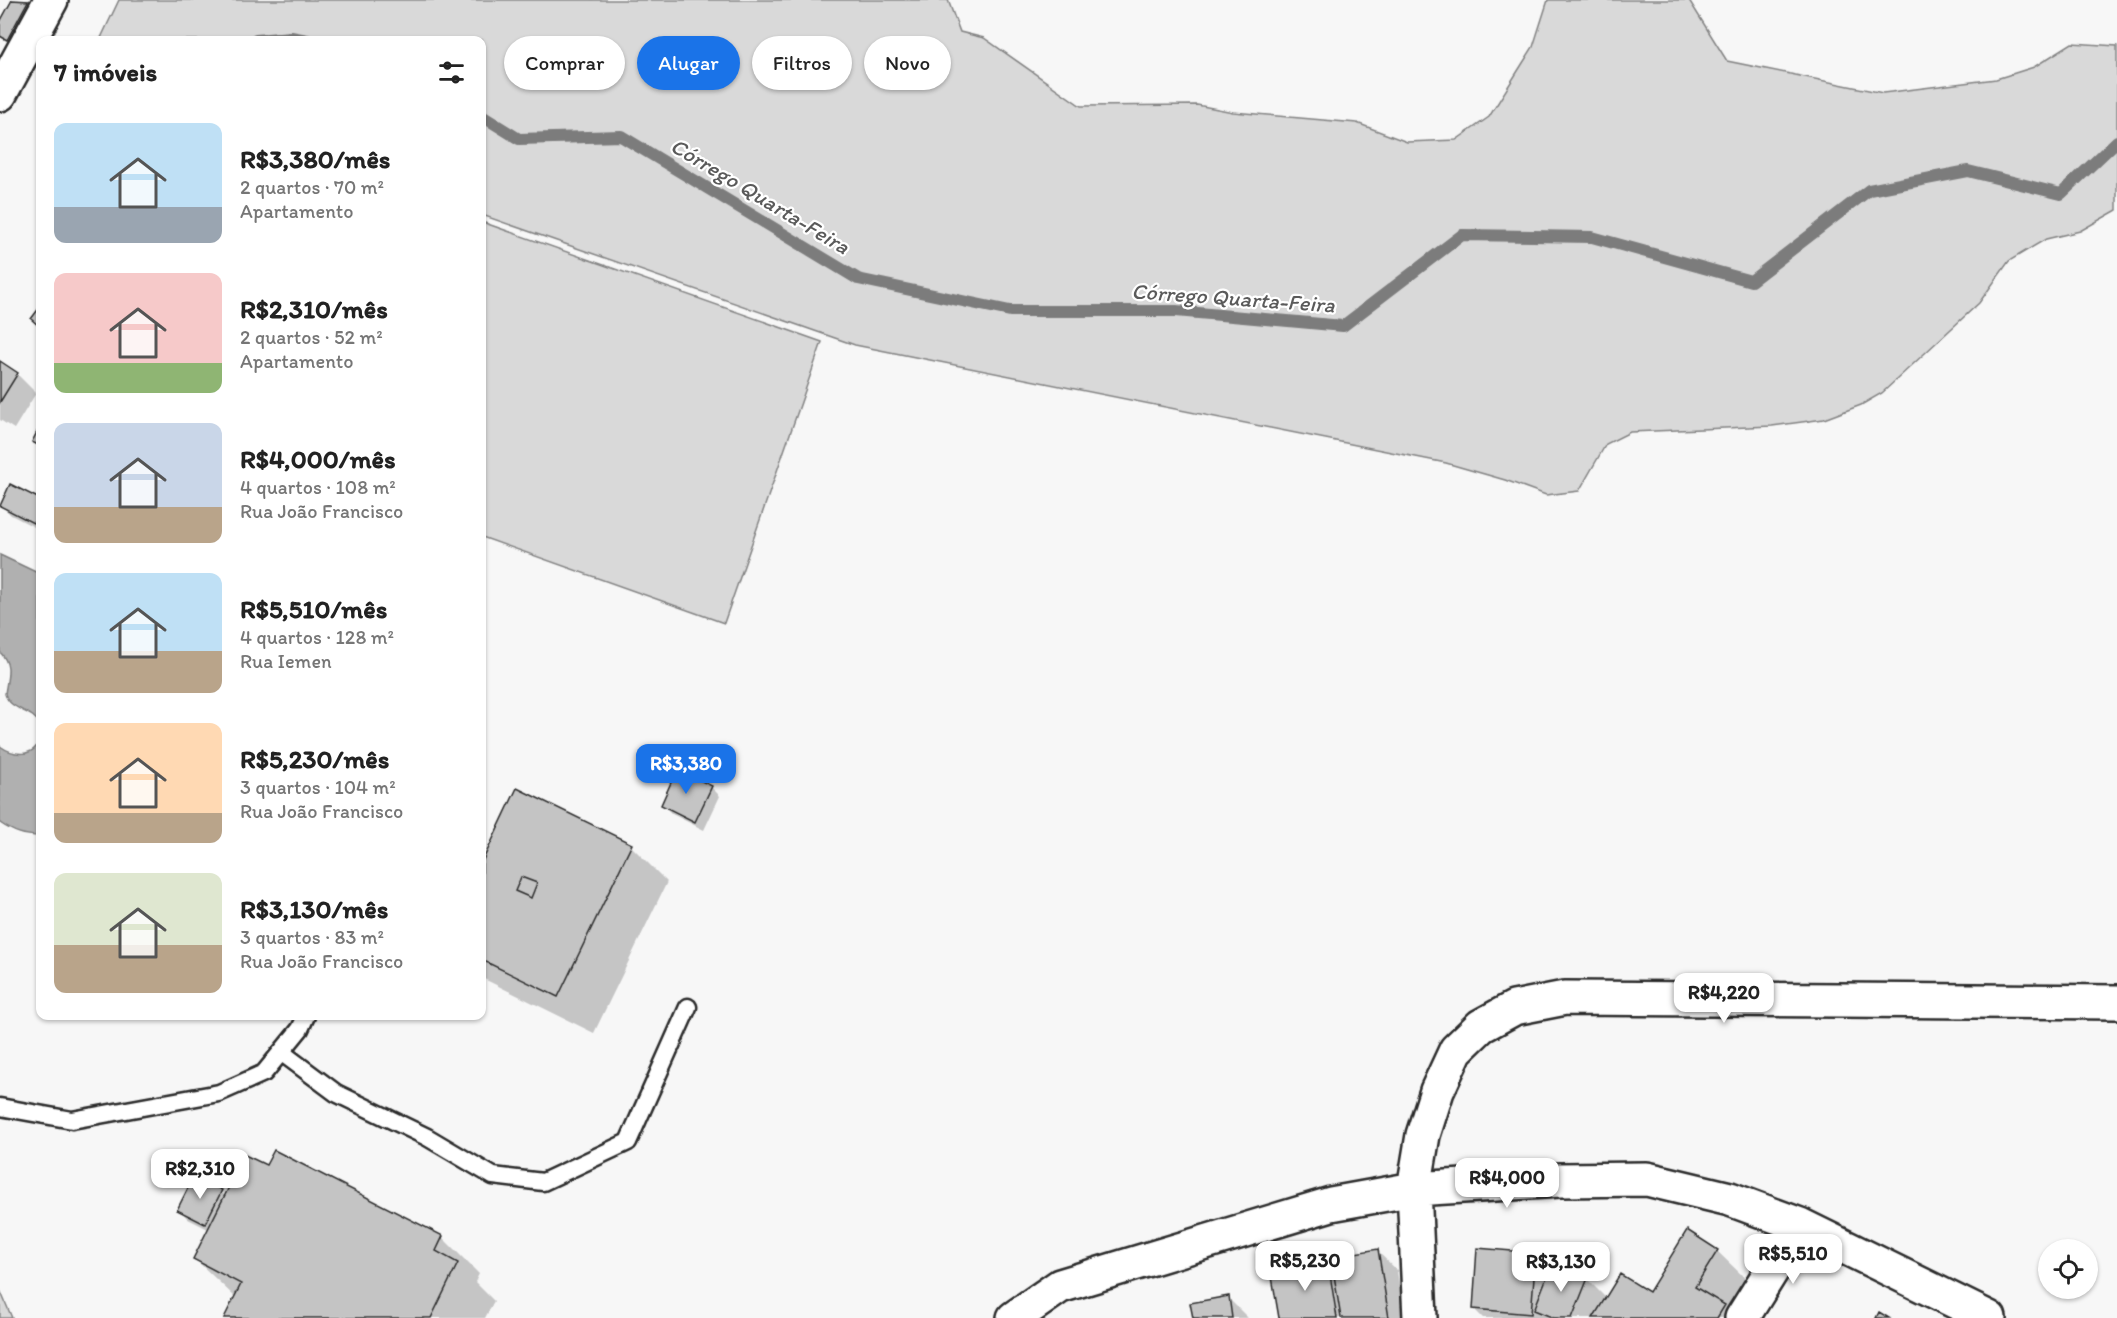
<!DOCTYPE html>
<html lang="pt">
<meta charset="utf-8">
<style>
:root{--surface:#fff;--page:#f2f2f2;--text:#222;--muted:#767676;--accent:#1a73e8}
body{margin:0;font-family:Itim,sans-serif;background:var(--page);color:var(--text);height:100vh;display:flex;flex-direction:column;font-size:22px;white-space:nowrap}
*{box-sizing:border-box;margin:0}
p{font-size:20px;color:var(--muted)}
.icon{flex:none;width:33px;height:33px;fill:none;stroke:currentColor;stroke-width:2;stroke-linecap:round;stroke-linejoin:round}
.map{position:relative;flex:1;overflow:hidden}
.sheet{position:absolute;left:36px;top:36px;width:450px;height:984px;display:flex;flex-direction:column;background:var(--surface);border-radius:12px;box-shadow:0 2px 4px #0004}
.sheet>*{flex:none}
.banner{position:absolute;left:504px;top:36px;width:570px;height:54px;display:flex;gap:12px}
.controls{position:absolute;left:2038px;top:1239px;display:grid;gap:12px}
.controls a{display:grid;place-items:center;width:60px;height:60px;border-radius:50%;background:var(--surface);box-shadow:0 2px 4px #0004;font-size:30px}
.price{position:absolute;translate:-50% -51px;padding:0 14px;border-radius:12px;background:#fff;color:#222;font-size:20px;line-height:39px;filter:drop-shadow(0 2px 3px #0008)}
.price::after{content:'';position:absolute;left:50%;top:36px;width:18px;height:14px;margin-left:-9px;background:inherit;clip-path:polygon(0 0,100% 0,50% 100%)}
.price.active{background:var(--accent);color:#fff}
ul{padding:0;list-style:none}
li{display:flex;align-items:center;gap:18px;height:150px;padding:0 18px}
li span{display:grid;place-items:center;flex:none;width:168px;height:120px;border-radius:12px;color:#555}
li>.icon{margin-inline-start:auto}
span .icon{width:72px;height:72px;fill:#fffc;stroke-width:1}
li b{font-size:26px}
h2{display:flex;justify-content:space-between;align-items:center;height:72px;padding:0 18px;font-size:26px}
.chip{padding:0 21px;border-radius:27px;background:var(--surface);box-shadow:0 2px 4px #0004;font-size:21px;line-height:54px}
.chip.active{background:var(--accent);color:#fff}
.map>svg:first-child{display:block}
.green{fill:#d9d9d9;stroke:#828282;stroke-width:1.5}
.water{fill:#b0b0b0;stroke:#7b7b7b;stroke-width:1.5}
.shadow{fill:#0003}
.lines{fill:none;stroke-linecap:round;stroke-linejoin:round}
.stream{stroke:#7b7b7b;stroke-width:12}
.building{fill:#c4c4c4;stroke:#2b2b2b;stroke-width:1.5;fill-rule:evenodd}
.lane-casing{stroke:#2b2b2b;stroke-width:21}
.street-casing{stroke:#2b2b2b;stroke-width:38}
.primary-casing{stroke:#2b2b2b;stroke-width:38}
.lane{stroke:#fff;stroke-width:16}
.street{stroke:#fff;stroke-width:33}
.primary{stroke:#fff;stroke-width:33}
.labels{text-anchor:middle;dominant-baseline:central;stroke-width:4.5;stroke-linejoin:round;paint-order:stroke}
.water-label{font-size:22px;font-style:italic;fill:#5a5a5a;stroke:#fff}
</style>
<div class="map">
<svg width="2117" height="1318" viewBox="0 0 2117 1318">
<rect width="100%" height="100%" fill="#f7f7f7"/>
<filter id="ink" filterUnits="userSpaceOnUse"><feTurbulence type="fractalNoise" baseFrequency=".0167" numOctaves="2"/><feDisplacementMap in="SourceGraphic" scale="12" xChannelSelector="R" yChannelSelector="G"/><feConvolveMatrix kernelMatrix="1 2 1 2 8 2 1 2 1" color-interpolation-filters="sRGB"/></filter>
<g filter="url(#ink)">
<path class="green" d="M119,0h829l12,32 24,6 97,68 116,-1 36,7 124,11 50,19 49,-2 33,-23 44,-70 15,-47h141l38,61 156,32 113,-14 38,-12 38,-24 45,3v164l-37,21 -34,8 -37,22 -30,42 -97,90 -21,12 -37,14 -52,7 -142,6 -24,12 -27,47 -33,4 -41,-15 -59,-17 -591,-118 -373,-130v-175h-382z
M482,222l340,120 -98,281 -242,-86z
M0,1290l12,28h-12z"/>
<path class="water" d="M0,555l40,19v151c-7,-16 -29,-13 -35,-31 2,-17 8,-28 -5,-42z
M40,739v97c-16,0 -27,-4 -40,-13v-77c14,10 34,12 40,-7z"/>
<path class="shadow" d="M14,0h21l-18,48 -17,-11v-12z
M0,363l17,11 19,19 -22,36 -14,-9z
M11,486l29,15v29l-29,-15 -9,-9z
M711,787l9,9 -16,34 -32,-16 -9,-9z
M518,790l113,56 36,36 -73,151 -112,-55v-112z
M267,1168l175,69 37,37 -4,8 19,19 -9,17h-259l10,-20 -41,-39 15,-29 -22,-11 -9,-10 15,-31 32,18z
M1687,1232l30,19 29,28 -19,31 8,8h-252l-9,-9 62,-55 15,16 36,9 20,20 42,-5z
M1377,1251l20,19 7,48h-124l48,-54 7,7z
M1228,1298l20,20h-54z"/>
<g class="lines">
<path class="stream" d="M256,40l35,-3 16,3
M482,116l37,23 102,-3 237,143 152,32h166l167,15 119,-91 130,2 159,44 118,-91 99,-19 93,23 56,-53"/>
</g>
<path class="building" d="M12,0l16,1 -21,39 -7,-4v-14z
M40,307v20l-9,-8z
M0,361l18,12 -18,29z
M40,426v20l-8,-4z
M10,484l30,15v19l-3,7 -37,-19z
M677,769l35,17 -17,36 -34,-17z
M517,788l115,56 -74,153 -76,-37v-98zM521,877l16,6 -6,15 -16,-7z
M274,1150l169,86 -7,15 22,12 -27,55h-207l17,-34 -48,-25 52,-104 21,10z
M194,1176l28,14 -17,34 -28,-14z
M1687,1230l31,20 -23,37 30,18 -8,13h-124l27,-44 29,18z
M1477,1248l59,5 -5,61 -58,-5z
M1378,1249l11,69h-48l-10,-61z
M1328,1262l9,56h-58l-8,-47z
M1552,1264l36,14 -16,40h-18l-20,-8z
M1229,1296l3,22h-39l-3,-15z
M1879,1312l10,6h-13z"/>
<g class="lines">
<defs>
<path id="lane" d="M281,1052l55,41 91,44 66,39 50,6 85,-40 60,-135
M0,1107l72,13 147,-27 45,-20 36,-44 6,-13"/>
<path id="street" d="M1014,1318l46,-32 271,-82 83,-15 146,-9 87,-1 83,20 70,26 189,93
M1420,1318l-6,-129 9,-54 14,-44 19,-41 25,-24 33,-18 51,-10 552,4
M1742,1318l58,-93"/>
<path id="primary" d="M0,94l51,-94"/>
</defs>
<use href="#lane" class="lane-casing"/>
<use href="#street" class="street-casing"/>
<use href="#primary" class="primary-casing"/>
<use href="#lane" class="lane"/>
<use href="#street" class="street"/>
<use href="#primary" class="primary"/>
</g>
</g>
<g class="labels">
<g class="water-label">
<text transform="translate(760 196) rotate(31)">Córrego Quarta-Feira</text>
<text transform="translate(1233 298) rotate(4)">Córrego Quarta-Feira</text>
</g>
</g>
</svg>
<div class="controls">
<a><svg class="icon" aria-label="locate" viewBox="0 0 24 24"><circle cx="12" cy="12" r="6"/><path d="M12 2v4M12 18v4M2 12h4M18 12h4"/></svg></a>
</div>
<b class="price active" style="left:686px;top:795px">R$3,380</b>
<b class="price" style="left:1724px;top:1024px">R$4,220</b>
<b class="price" style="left:200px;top:1200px">R$2,310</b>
<b class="price" style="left:1507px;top:1209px">R$4,000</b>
<b class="price" style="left:1793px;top:1285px">R$5,510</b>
<b class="price" style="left:1305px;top:1292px">R$5,230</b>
<b class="price" style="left:1561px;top:1293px">R$3,130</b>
<div class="banner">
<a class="chip">Comprar</a>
<a class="chip active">Alugar</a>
<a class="chip">Filtros</a>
<a class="chip">Novo</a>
</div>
<section class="sheet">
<h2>7 imóveis<svg class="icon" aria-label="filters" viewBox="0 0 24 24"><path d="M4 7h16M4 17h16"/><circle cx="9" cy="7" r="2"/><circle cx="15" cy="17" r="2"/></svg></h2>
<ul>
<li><span style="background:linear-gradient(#bfe0f5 70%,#9aa5b1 0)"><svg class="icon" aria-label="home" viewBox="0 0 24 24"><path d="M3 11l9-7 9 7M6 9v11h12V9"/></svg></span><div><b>R$3,380/mês</b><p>2 quartos · 70 m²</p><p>Apartamento</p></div></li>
<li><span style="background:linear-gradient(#f6c9c9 75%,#8fb573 0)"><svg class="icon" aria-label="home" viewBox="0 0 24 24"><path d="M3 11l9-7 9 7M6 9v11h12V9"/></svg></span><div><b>R$2,310/mês</b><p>2 quartos · 52 m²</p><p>Apartamento</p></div></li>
<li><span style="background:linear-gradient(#c9d6e8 70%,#b9a48a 0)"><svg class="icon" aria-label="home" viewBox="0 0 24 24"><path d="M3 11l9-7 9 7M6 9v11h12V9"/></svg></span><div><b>R$4,000/mês</b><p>4 quartos · 108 m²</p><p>Rua João Francisco</p></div></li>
<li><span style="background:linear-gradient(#bfe0f5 65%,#b9a48a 0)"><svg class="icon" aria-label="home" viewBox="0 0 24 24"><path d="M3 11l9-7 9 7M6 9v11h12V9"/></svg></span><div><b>R$5,510/mês</b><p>4 quartos · 128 m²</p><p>Rua Iemen</p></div></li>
<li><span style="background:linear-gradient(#ffd9b3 75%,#b9a48a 0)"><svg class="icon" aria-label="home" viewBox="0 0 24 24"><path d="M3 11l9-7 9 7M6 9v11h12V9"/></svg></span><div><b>R$5,230/mês</b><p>3 quartos · 104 m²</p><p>Rua João Francisco</p></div></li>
<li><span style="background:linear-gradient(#dfe7d0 60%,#b9a48a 0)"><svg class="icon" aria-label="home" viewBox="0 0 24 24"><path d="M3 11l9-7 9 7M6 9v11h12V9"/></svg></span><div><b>R$3,130/mês</b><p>3 quartos · 83 m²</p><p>Rua João Francisco</p></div></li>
</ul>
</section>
</div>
